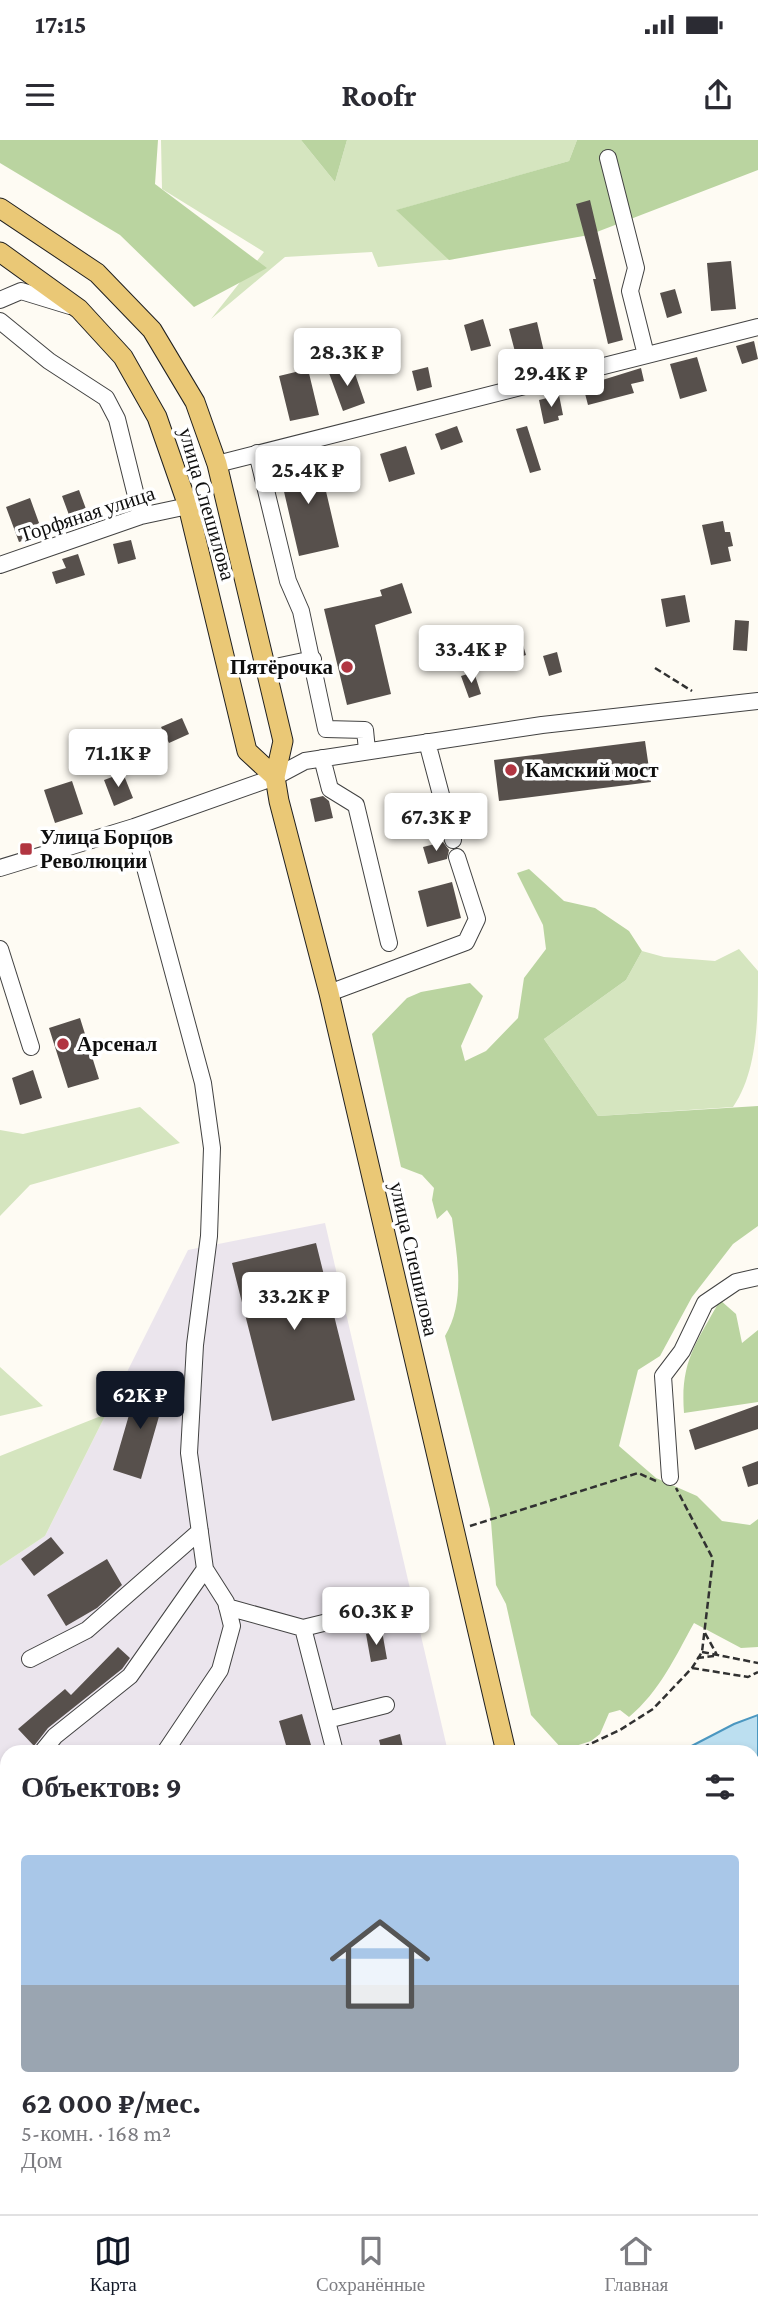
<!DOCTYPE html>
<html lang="ru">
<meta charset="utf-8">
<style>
:root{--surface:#fff;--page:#f7f7f7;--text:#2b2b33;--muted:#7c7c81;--line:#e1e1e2;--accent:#111827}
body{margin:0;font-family:"Crimson Pro",serif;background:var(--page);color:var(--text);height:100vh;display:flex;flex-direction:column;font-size:26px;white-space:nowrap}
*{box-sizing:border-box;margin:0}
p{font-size:23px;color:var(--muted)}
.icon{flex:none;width:38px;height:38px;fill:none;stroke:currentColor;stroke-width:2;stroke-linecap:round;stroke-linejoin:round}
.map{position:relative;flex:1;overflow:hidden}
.panel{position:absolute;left:0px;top:1605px;width:760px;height:471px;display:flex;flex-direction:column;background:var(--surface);border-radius:21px 21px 0 0;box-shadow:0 4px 10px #0003}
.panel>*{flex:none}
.price{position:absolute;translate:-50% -60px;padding:0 16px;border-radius:7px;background:#fff;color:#222;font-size:23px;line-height:46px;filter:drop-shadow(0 2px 4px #0008)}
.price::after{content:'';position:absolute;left:50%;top:42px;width:21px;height:16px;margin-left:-10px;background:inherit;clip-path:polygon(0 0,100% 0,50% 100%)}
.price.on{background:var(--accent);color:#fff}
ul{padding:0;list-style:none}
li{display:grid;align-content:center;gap:14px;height:371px;padding:0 21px}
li+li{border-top:2px solid var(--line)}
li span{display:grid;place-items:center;height:217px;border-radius:7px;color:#555}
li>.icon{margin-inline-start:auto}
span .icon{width:126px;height:126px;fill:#fffc;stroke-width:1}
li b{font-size:30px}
h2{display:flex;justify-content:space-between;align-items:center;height:84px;padding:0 21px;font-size:30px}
.status{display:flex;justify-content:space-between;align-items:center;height:49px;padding:0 35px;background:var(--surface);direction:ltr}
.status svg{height:19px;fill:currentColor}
header{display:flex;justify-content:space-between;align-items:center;height:91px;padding:0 21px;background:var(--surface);font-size:32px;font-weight:700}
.tabs{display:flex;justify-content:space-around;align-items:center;height:98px;border-top:2px solid var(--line);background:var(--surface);font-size:19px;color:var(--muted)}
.tabs a{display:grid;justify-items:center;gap:4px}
.tabs .on{color:var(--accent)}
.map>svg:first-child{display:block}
.industrial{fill:#ebe5ed}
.green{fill:#d5e5bf}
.forest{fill:#bad4a0}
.water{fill:#bcdff0;stroke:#4b97c0;stroke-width:2}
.building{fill:#57504c}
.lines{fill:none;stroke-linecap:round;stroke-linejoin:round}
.minor-casing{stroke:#424242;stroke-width:18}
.major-casing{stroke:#202020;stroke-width:21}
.path{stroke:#313131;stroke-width:2.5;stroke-dasharray:7 3.5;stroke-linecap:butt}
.minor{stroke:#fff;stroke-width:16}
.major{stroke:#eac876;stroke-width:19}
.poi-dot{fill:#b13541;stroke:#fff;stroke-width:2.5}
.labels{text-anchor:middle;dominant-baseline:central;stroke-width:7;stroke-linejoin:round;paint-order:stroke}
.street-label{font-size:21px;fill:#0f0f0f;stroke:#fff}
.poi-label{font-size:21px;font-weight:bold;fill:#0f0f0f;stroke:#fff;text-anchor:start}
</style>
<div class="status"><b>17:15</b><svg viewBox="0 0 49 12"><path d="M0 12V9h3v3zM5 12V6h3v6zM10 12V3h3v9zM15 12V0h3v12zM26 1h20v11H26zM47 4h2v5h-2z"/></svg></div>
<header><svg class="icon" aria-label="menu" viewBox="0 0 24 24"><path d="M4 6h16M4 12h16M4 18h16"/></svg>Roofr<svg class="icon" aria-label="share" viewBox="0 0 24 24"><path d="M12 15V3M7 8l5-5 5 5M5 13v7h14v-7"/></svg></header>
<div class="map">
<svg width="758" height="2074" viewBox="0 0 758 2074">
<rect width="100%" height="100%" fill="#fefbf3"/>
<path class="industrial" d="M325,1083l123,529h-441v140l-7,2v-328l45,-30 143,-286z"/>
<path class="green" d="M161,0h140l34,42 12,-42h230l-8,21 -172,49 57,49 -76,8 -6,-15 -87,5 -74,62 53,-67 -102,-63z
M739,809l19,22c0,45 0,100 -25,136l-135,9 -54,-77 82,-59 16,-29 22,6 51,4z
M140,967l40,36 -150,42 -30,31v-86l23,4z
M0,1227l43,39 -43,10z
M106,1274l-61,122 -45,30v-110z"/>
<path class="forest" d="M0,0h158l-3,44 112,84 -73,39 -74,-72 -120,-72z
M301,0h46l-12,42z
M577,0h181v30l-169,65 -140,25 -53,-50 173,-49z
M529,729l35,32 31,7 34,23 13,20 -16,29 -82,59 54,77 160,-10v120l-25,18 -41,53 -32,59 -22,14 -19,76 37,32 41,18 25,25 28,4 8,-6v128l-17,1 -47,-25c-19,34 -34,68 -65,94l-9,-7 -11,3 -9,21 -9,7 -28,9 -32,-35 -25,-111 -10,-19 -6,-76 -45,-173c21,-35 12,-79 7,-118l-5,-8 -10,9 -5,-19 2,-12 -12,-13 -21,-8 -29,-133 35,-36 14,-6 49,-9 13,13 -22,50 4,15 21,-10 32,-33 6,-40 22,-29 -3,-24 -26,-52z
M720,1160l16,14 6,29 16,-13v72l-74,11c-4,-52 12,-69 36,-113z"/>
<path class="water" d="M758,1575v499h-758v-179l7,-6v179h745v-456h-72l54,-28z"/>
<path class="building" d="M590,60l33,140 -15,4 -15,-65h3l-20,-75z
M731,121l5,48 -25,2 -4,-48z
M675,149l7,24 -15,5 -7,-25z
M483,179l8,27 -20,5 -7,-26z
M537,182l8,34 -27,7 -9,-34z
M754,201l4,18 -16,5 -6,-18z
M697,217l10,34 -27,8 -10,-35z
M352,225l13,38 -22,8 -14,-38z
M428,227l4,20 -15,4 -5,-20z
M641,228l3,13 -13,3 3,9 -46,12 -5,-19z
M308,229l11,46 -29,6 -11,-45z
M559,255l4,20 -5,1 1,4 -15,4 -5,-24z
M457,286l6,16 -22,8 -6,-16z
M527,286l14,44 -11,3 -14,-44z
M406,306l9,28 -26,8 -9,-28z
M318,317l21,90 -40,9 -21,-90z
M79,350l10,27 -17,6 -10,-27z
M30,358l13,36 -24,8 -13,-35z
M723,381l2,11h5l3,14 -5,1 3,14 -20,4 -9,-40z
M131,400l5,19 -18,5 -5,-20z
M78,414l7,21 -29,9 -4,-12 14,-4 -4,-9z
M402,443l10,30 -37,12 16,69 -44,11 -23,-96 58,-13 -2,-6z
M685,455l5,27 -24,5 -5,-28z
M735,480l14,1 -2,30 -14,-1z
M520,495l6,20 -27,9 -7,-20z
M557,512l5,20 -13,4 -6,-20z
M474,532l7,22 -12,4 -8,-22z
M182,578l7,16 -20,9 -8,-16z
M645,601l6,41 -152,19 -5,-41z
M123,633l10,25 -19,8 -10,-26z
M72,641l11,33 -28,9 -11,-33z
M323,656l6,5 4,17 -18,4 -5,-23z
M443,702l6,8 -2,9 -19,5 -5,-17z
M452,742l9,36 -34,9 -9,-36z
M80,878l19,61 -31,9 -19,-60z
M33,930l9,28 -22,7 -8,-27z
M316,1103l39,157 -83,21 -40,-158z
M138,1244l28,8 -25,87 -28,-9z
M758,1265v24l-63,21 -6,-20z
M758,1321v23l-10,3 -6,-20z
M51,1397l13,16 -30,23 -13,-17z
M107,1419l15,26 -25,23 -31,18 -19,-31z
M382,1491l5,28 -16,3 -5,-28z
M118,1507l12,11 -8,11 -74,59 -14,18 -16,-17 47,-40 6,6z
M302,1574l11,38h-25l-9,-31z
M400,1594l4,18h-22l-3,-12z"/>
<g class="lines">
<defs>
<path id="minor" d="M608,18l28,110 -6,23 16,64
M0,160l21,-9 49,15
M0,181l49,40 57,37 11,21 24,97
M257,313l31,128 13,30 25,118 39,1 2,20
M217,324l541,-137
M0,425l141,-49 47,-10
M266,529l47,-10
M427,602l26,98
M322,618l8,31 26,16 33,138
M134,687l69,256 9,65 -3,88 -14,109 -6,108 16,116 21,33 6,24 -12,44 -55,82
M0,728l134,-41 141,-50 30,-16 237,-36 216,-24
M0,809l31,98
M329,853l137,-51 11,-23 -20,-62
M670,1337l-7,-101 19,-25 23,-48 31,-21 22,-5
M227,1467l76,21 32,124
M303,1488l49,-12
M30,1519l57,-29 113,-99
M327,1580l59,-15
M42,1612l13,-16 75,-60 75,-107
M0,1659l7,-8"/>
<path id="major" d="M0,68l97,65 55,57 43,72 22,62 66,277 -8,36 4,24 50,192 177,759
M0,112l79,57 44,48 34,60 31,89 59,245 28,26
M611,2068l2,6"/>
</defs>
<use href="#minor" class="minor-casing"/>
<use href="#major" class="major-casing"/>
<path class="path" d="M655,528l37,23
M470,1386l168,-53 18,8
M705,1493l12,22
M702,1512l56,11
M697,1518l17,-2
M692,1528l56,9 10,-5
M527,1609l17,-2 6,5
M573,1612l47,-22 33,-21 39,-41 10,-16 11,-93 -37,-71"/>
<use href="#minor" class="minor"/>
<use href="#major" class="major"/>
</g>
<g class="poi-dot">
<circle cx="347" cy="527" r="7"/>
<circle cx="511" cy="630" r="7"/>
<rect x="19" y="702" width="14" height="14" rx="3.5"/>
<circle cx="63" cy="904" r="7"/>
</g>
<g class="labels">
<g class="street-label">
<text transform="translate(207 364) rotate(74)">улица Спешилова</text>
<text transform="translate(87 374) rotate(-18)">Торфяная улица</text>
<text transform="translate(414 1119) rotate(77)">улица Спешилова</text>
</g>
<g class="poi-label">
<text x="333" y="527" text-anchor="end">Пятёрочка</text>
<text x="525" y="630">Камский мост</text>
<text x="40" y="697">Улица Борцов<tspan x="40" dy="24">Революции</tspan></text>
<text x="77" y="904">Арсенал</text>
</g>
</g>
</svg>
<b class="price" style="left:347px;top:248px">28.3K ₽</b>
<b class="price" style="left:551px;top:269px">29.4K ₽</b>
<b class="price" style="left:308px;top:366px">25.4K ₽</b>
<b class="price" style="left:471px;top:545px">33.4K ₽</b>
<b class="price" style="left:118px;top:649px">71.1K ₽</b>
<b class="price" style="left:436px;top:713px">67.3K ₽</b>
<b class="price" style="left:294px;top:1192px">33.2K ₽</b>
<b class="price on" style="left:140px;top:1291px">62K ₽</b>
<b class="price" style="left:376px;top:1507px">60.3K ₽</b>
<section class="panel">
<h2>Объектов: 9<svg class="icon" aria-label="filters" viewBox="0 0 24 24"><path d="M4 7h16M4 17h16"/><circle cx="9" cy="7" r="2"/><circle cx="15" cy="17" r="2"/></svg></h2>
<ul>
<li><span style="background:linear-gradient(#a9c7e8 60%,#9aa5b1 0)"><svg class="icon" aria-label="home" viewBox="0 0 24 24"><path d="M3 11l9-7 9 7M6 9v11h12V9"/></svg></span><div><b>62 000 ₽/мес.</b><p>5-комн. · 168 m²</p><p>Дом</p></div></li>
</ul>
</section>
</div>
<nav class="tabs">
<a class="on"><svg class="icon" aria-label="map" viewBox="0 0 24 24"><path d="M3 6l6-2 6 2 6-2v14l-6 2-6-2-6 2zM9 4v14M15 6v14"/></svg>Карта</a>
<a><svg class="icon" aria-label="saved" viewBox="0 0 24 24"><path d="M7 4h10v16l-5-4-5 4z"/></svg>Сохранённые</a>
<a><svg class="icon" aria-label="home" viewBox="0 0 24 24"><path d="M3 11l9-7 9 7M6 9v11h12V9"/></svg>Главная</a>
</nav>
